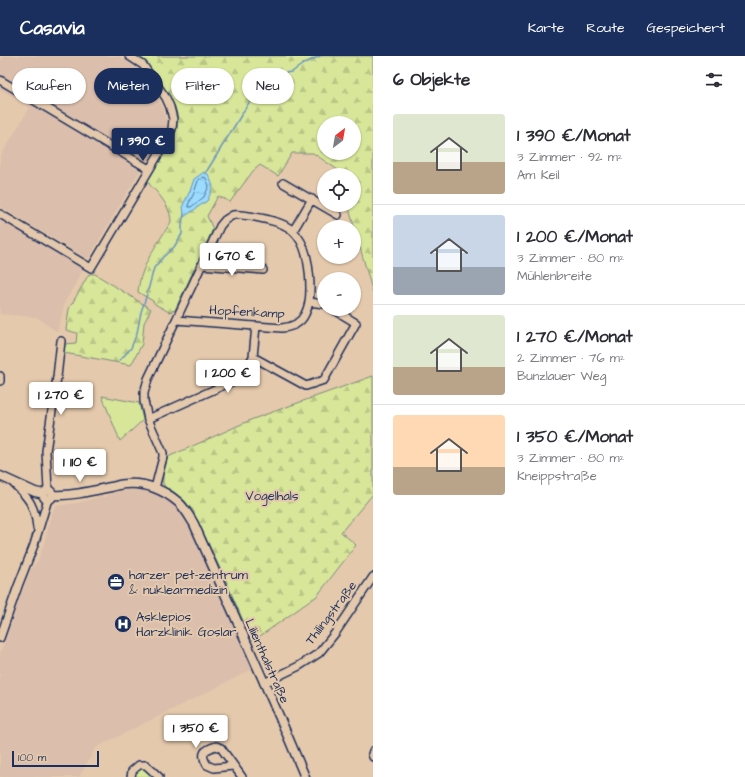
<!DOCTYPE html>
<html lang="de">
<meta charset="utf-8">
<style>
:root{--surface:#fff;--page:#f2f2f3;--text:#2b2b33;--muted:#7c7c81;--line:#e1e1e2;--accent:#1b2f5e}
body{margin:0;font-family:"Architects Daughter",sans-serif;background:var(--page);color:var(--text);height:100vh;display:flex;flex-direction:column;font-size:15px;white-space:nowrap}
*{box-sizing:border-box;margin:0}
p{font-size:13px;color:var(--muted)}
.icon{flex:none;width:22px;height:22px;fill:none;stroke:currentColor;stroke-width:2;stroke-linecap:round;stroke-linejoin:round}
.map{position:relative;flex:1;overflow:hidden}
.side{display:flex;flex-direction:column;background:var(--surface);width:372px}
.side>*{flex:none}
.guide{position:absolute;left:12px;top:12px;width:301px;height:36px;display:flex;gap:8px}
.needle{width:26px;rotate:31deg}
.fabs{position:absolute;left:317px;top:60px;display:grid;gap:8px}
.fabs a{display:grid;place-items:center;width:44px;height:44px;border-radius:50%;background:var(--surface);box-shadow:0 1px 3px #0004;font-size:20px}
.scale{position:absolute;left:12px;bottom:10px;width:87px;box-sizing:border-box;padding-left:4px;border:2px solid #1b2f5e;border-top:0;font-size:11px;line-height:14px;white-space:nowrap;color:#1b2f5e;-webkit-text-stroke:3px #e5c9ac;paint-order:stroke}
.price{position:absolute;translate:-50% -34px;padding:0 9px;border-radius:4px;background:#fff;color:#222;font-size:13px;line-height:26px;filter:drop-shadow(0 1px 2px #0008)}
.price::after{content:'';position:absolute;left:50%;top:24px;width:12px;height:9px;margin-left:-6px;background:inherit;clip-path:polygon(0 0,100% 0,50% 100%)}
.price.selected{background:var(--accent);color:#fff}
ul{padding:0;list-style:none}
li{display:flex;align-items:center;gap:12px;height:100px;padding:0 20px}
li+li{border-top:1px solid var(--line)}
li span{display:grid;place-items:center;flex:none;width:112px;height:80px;border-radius:4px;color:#555}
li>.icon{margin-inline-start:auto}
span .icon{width:48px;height:48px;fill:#fffc;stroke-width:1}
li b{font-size:17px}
h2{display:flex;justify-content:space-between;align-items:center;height:48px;padding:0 20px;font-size:17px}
.chip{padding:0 14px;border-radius:18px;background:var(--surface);box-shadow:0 1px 3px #0004;font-size:14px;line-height:36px}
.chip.selected{background:var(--accent);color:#fff}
header{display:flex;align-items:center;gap:24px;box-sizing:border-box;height:56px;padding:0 20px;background:var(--accent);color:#fff}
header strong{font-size:19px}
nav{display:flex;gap:22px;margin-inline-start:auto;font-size:14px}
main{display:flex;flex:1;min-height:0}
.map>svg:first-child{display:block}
.built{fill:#dbbeab}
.grass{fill:#d8e699;stroke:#7a8a7c}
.forest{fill:url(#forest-firs);stroke:#7a8a7c;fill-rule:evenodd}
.water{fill:url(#water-ripples);stroke:#6896bd}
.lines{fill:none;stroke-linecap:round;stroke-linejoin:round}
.shore{stroke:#4e749e;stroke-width:1}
.stream{stroke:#6896bd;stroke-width:1.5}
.minor-casing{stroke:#1b2f5e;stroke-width:10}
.tertiary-casing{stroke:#1b2f5e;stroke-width:11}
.minor{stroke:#e5c9ac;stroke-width:7}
.tertiary{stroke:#e5c9ac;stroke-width:8}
.labels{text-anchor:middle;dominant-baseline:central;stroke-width:4;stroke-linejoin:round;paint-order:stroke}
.street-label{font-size:13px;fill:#1b2f5e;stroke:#e5c9ac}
.park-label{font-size:13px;fill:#243861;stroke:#e5c9ac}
.poi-label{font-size:13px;fill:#1b2f5e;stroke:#e5c9ac;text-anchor:start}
</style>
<header>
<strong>Casavia</strong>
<nav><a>Karte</a><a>Route</a><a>Gespeichert</a></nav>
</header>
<main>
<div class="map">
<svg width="373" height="721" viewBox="0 0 373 721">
<defs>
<pattern id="forest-firs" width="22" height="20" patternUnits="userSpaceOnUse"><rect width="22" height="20" fill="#d8e699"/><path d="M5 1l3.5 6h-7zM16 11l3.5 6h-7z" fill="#b9c686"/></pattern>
<pattern id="water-ripples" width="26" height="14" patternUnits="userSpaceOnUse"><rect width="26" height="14" fill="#9bdbfd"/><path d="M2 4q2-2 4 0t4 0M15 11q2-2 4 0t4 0" fill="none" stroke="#85bcdb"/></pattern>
</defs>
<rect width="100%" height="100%" fill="#e5c9ac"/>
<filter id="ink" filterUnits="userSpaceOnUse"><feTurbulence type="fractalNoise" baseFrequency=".025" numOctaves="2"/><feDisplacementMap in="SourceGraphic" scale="8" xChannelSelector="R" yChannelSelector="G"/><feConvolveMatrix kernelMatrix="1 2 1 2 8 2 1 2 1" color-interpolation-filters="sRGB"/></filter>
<g filter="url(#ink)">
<path class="built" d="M4,0h114l20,12 14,19 11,21 4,17 -79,134 -88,-52v-50l30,-50 -30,-18v-27z
M0,162l84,50 -19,34 -8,30 -20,-15 -37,-3z
M127,434h26l7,4 20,14 8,9 56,124 9,28 -158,79 -16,29h-79v-123l30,-83 8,-11 6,-16 8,-30 4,-8 22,-3 24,-7 1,2 4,-2v-1z"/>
<path class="grass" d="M102,340l37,7 4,17 -23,21z
M144,711l12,10h-23l3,-8z"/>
<path class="forest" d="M136,0h237v237l-25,-88h6v-30h-14l-2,-5 -25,-17h-21l-14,23 -18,-11 -7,6 -23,31 -12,-6 -11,20 6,13 -38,81 -6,2 -14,-8 -2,-3 -15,-9c2,-26 20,-49 33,-70 0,-12 -8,-23 -16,-32 -2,-2 -5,-4 -6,-7 -2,-2 -1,-3 -1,-6l20,-35 9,-13 1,-11 -3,-11 -6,-12 -24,-34zM324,67h30v30h-30z
M89,218h6l56,35 -7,14 -2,21 -11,21 -67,-12 1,-9 11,-1 1,-10 -11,-3 3,-21z
M373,320v118l-32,38 15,13 -39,51 -64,45v-3h1l-1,-3h-2l-6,-10 -20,-46 -32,-68 -8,-10 -11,-9 -9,-5 -2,-4v-8l5,-18 85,-38z"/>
<path class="water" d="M204,116l4,2 5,12 -5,14 -24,17 -1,-12 7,-14 4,-12z"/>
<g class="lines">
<path class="shore" d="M203,121l3,1 3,8 -5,11 -13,10h-2l-1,-2 6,-12 4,-12z"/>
<path class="stream" d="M205,118l43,-70 21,-23 8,-5 6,-3 9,-1 11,-8 17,-8
M119,304l4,-3 8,-9 6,-15 4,-21 6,-18 7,-26 9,-11 11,-10 8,-13v-12l2,-7"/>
<defs>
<path id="minor" d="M0,24l149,89
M283,127l55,32
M0,158l91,54 76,-128 5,-11 1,-10 -3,-12 -4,-9 -23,-33 -14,-9
M233,159c11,-1 41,5 51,10 6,3 11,7 14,12 12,15 16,61 7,77 -4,9 -13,13 -23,14l-106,-8 44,-94 5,-6z
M293,175l19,-32
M202,209l61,5
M309,246l15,2
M253,301l53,29 18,-6 32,-57 -23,-14
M0,320v5
M148,363l92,-41 13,-21 3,-31
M14,428c15,14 21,22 23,44
M155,432l8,-31v-4l-15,-34 -4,-18v-8l4,-14 28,-59
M48,434l-2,-39 11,-74 4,-36
M0,582l18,-52 16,-41 14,-46
M264,627l35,-17 11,-7 9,-6 17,-21 37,-55
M373,695l-1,3 1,3
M233,710l-19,2 -7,-3c-7,-12 -3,-15 9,-19l5,2 21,29
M131,721l1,-6 7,-6h7l13,12"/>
<path id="tertiary" d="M0,420l35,16 9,2
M43.5 439a4.5 4.5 0 1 1 9 0a4.5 4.5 0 1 1-9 0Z
M53,439c19,1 39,-4 58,-8 5,-1 10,-3 15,-3 19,-2 38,6 52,18 7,6 11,14 16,22l89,201 22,52"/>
</defs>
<use href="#minor" class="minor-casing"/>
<use href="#tertiary" class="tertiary-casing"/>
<use href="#minor" class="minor"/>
<use href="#tertiary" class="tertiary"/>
</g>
</g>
<defs>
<symbol id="office-disc" viewBox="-11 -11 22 22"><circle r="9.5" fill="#1b2f5e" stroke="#e5c9ac"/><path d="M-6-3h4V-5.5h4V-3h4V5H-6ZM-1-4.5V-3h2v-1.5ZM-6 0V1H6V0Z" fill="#fff"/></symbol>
<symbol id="hospital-disc" viewBox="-11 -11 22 22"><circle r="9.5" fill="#1b2f5e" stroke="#e5c9ac"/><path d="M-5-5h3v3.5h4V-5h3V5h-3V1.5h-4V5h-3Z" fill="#fff"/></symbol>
</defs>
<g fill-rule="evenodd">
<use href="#office-disc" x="106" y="516" width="20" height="20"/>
<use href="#hospital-disc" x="113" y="558" width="20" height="20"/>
</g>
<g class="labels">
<g class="street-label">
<text transform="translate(247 256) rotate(3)">Hopfenkamp</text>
<text transform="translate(331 557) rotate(-53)">Thilingstraße</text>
<text transform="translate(267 605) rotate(66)">Lilienthalstraße</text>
</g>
<g class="park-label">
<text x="272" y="440">Vogelhals</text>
</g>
<g class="poi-label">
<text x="129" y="519">harzer pet-zentrum<tspan x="129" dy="15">&amp; nuklearmedizin</tspan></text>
<text x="136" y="561">Asklepios<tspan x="136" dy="15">Harzklinik Goslar</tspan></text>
</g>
</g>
</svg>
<div class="fabs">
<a><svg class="needle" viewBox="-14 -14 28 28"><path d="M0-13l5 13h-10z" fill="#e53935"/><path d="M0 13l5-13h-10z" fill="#7c7c81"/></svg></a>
<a><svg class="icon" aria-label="locate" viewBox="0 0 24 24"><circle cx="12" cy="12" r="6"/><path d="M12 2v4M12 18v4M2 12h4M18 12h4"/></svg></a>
<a>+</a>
<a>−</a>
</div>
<div class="scale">100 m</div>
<b class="price selected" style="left:143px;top:106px">1 390 €</b>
<b class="price" style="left:232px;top:221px">1 670 €</b>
<b class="price" style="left:228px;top:338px">1 200 €</b>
<b class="price" style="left:61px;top:360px">1 270 €</b>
<b class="price" style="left:80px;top:427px">1 110 €</b>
<b class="price" style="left:196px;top:693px">1 350 €</b>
<div class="guide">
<a class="chip">Kaufen</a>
<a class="chip selected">Mieten</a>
<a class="chip">Filter</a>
<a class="chip">Neu</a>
</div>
</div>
<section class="side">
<h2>6 Objekte<svg class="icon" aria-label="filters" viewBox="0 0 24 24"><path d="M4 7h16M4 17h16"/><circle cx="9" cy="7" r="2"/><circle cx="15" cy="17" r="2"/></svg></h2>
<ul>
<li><span style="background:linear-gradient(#dfe7d0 60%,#b9a48a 0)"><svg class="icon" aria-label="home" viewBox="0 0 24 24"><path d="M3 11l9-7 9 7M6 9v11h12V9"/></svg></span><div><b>1 390 €/Monat</b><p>3 Zimmer · 92 m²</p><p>Am Keil</p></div></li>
<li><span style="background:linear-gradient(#c9d6e8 65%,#9aa5b1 0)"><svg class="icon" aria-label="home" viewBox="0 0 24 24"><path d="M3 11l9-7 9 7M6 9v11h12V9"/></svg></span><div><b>1 200 €/Monat</b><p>3 Zimmer · 80 m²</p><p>Mühlenbreite</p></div></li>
<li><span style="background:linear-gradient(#dfe7d0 65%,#b9a48a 0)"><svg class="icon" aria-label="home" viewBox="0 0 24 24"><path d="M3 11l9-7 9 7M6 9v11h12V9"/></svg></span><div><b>1 270 €/Monat</b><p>2 Zimmer · 76 m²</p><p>Bunzlauer Weg</p></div></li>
<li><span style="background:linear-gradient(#ffd9b3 65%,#b9a48a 0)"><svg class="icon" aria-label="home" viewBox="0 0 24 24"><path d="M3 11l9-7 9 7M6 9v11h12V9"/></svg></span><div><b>1 350 €/Monat</b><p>3 Zimmer · 80 m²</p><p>Kneippstraße</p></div></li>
</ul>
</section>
</main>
